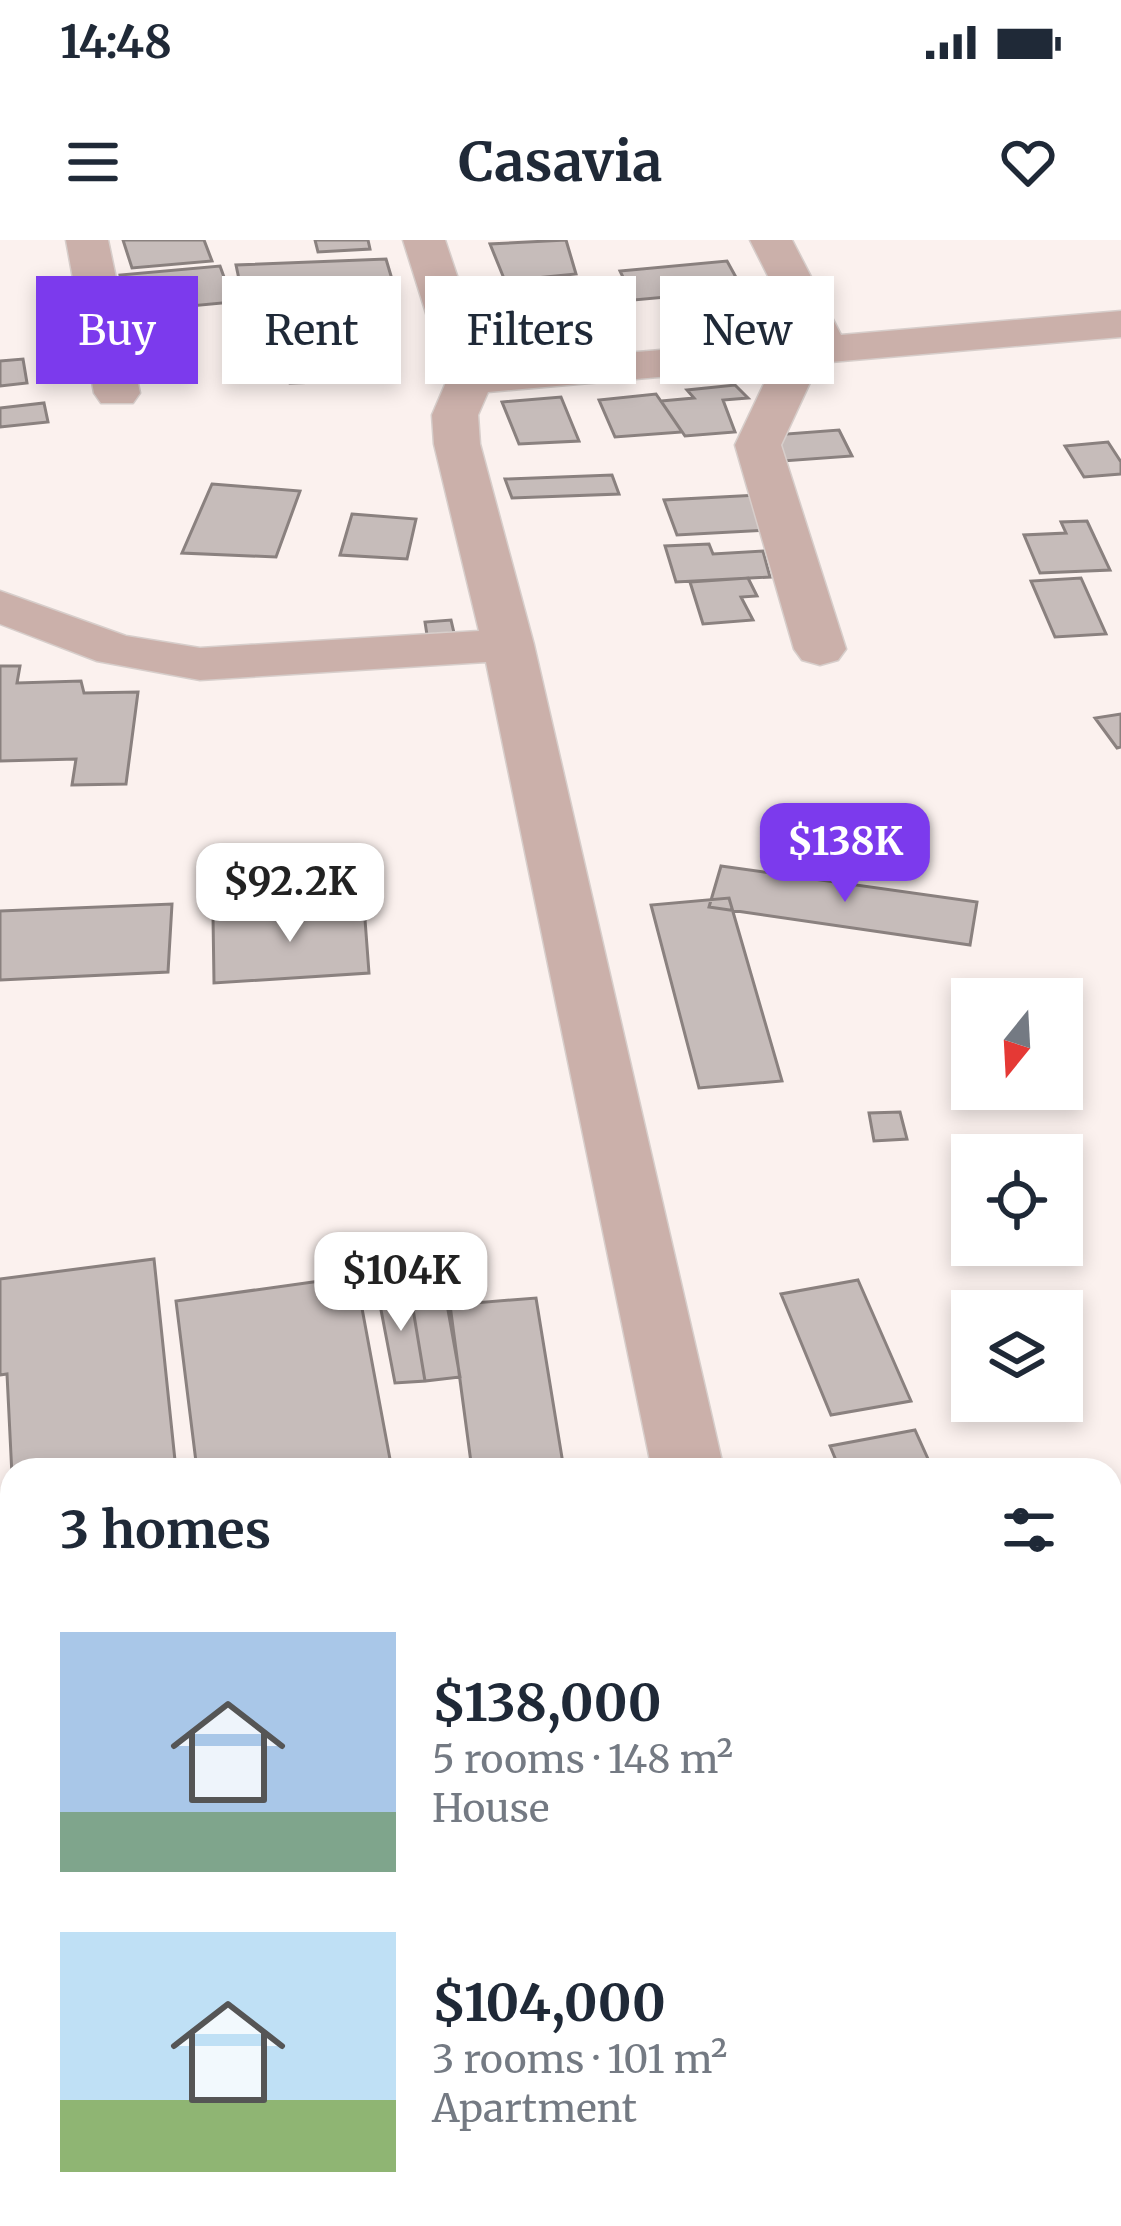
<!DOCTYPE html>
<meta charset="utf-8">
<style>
:root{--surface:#fff;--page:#f2f2f3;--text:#1f2937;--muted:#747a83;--accent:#7c3aed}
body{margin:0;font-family:Merriweather,serif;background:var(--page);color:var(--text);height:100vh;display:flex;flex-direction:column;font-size:45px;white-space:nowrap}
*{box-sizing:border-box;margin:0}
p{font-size:39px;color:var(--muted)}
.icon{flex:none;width:66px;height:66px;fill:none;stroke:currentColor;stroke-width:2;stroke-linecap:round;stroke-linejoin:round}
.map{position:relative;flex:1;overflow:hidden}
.panel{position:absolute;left:0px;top:1218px;width:1122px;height:768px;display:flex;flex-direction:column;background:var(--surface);border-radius:36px 36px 0 0;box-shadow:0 6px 18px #0003}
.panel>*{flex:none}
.banner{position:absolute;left:36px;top:36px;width:1050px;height:108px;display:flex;gap:24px}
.needle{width:78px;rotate:198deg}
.fabs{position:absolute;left:951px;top:738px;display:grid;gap:24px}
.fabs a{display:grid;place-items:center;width:132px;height:132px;border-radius:0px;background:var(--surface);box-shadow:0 6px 18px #0003;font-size:60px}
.price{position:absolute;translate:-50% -102px;padding:0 27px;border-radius:24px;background:#fff;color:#222;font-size:39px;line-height:78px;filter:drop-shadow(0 3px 6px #0008)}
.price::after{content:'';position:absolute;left:50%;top:72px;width:36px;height:27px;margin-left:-18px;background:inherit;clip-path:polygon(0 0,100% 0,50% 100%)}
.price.on{background:var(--accent);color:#fff}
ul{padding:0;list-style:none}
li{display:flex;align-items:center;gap:36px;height:300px;padding:0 60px}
li span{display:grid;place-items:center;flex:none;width:336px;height:240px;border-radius:0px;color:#555}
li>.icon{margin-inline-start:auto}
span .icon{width:144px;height:144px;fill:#fffc;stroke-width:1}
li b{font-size:51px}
h2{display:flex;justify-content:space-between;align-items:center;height:144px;padding:0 60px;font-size:51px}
.pill{padding:0 42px;border-radius:0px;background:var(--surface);box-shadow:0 6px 18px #0003;font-size:42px;line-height:108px}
.pill.on{background:var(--accent);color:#fff}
.status{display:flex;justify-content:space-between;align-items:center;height:84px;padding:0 60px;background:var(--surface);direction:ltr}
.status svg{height:33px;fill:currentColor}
header{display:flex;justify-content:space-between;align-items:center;height:156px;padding:0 60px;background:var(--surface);font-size:54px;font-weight:700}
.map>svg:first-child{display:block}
.building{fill:#c6bcba;stroke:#8a817f;stroke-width:3}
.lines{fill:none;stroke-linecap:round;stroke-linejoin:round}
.minor-casing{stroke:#d7cecb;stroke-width:3}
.minor{fill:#cbb0aa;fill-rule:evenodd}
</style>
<div class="status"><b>14:48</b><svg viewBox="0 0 49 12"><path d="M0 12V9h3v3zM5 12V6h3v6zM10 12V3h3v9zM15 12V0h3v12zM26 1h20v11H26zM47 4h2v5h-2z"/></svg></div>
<header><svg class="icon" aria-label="menu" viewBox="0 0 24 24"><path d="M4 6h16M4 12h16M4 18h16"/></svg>Casavia<svg class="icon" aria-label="heart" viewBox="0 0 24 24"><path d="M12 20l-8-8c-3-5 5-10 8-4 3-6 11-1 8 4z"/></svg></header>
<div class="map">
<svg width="1121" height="1986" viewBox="0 0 1121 1986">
<rect width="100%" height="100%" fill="#fbf1ee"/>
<path class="building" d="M123,0h81l8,21 -80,7z
M315,0h53l2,9 -52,3z
M566,0l10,34 -71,7 -15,-37z
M386,19l11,37 -153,7 -8,-38z
M727,21l16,29 -109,10 -14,-29z
M220,26l13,36 -106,10 -7,-37z
M374,56l5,34 -103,4 -6,-31z
M774,63l17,33 -67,5 -15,-33z
M386,103l6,37 -102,3 -6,-30 37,-3 -1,-5z
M23,119l4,24 -27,3v-25z
M735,145l13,13 -25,2 12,32 -50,4 -24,-35 33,-3 -7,-8z
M656,154l26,38 -67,5 -16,-37z
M561,157l18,44 -60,3 -17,-42z
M44,163l4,19 -48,5v-19z
M839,190l13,26 -69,5 -10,-26z
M1108,202l13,20v12l-37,3 -19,-31z
M612,235l7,19 -107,4 -7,-19z
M212,244l88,7 -24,66 -94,-4z
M758,255l13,35 -94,5 -13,-35z
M352,274l64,5 -9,40 -67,-4z
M1087,281l23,49 -70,3 -16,-38 42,-2 -5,-11z
M709,304l4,10 50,-3 7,26 -94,5 -11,-36z
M748,338l9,18 -16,1 12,23 -50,4 -13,-42z
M1081,338l25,56 -51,3 -24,-56z
M451,380l3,13 -27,2 -2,-13z
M0,426h20l-3,17 64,-2 3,12 54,-1 -12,92 -54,1 4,-26 -76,2z
M1121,474v33l-4,1 -22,-30z
M721,626l256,36 -7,43 -261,-38z
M729,658l53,183 -83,7 -48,-183z
M172,664l-4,68 -168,8v-69z
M364,666l5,67 -155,10 -1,-67z
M900,872l7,27 -33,2 -5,-28z
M154,1019l22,211h-164v6l-5,-102 -7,1v-96z
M356,1036l36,194h-195l-21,-169z
M858,1040l53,121 -80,14 -50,-121z
M443,1042l17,95 -35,4 -16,-96z
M409,1045l16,96 -30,2 -18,-94z
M536,1058l28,172h-92l-22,-165z
M915,1190l18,40h-93l-10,-24z
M12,1781v193h487l2,12h-501v-203z"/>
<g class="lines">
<defs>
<path id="minor" d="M66,0h42l32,153 -7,10h-32l-7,-10z
M403,0h42l42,125 312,-27 -49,-98h42l49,95 280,-24v26l-302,26 -38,82 65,204 -8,11 -18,5 -18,-5 -8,-11 -59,-204 37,-78 -284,25 -10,23 2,29 54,201 190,825h-72l-166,-808 -286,18 -103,-19 -97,-37v-33l126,45 74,12 279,-17 -45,-187 -2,-29 15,-35z
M12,1399v64l-12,1v-64z
M1110,1516l11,4v70l-11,-4z"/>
</defs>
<use href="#minor" class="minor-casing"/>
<use href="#minor" class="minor"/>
</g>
</svg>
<div class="fabs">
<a><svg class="needle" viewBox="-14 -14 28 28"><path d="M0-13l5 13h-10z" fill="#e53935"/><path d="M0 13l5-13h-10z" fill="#747a83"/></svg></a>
<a><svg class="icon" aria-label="locate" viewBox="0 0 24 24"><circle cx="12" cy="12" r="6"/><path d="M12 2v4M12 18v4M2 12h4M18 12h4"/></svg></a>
<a><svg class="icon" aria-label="layers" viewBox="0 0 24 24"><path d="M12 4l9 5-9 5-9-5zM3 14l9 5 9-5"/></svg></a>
</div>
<b class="price on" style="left:845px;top:665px">$138K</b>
<b class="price" style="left:290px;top:705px">$92.2K</b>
<b class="price" style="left:401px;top:1094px">$104K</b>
<div class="banner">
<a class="pill on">Buy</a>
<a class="pill">Rent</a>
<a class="pill">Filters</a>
<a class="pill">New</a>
</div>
<section class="panel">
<h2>3 homes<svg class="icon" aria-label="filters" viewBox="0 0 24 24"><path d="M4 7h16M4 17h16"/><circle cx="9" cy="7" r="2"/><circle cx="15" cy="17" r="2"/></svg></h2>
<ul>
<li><span style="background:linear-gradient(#a9c7e8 75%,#7fa58c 0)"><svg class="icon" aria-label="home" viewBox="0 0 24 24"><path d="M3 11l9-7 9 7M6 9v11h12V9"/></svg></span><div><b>$138,000</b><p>5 rooms · 148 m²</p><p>House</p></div></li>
<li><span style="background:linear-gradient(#bfe0f5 70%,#8fb573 0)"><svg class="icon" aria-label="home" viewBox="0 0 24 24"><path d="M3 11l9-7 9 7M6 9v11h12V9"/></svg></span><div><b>$104,000</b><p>3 rooms · 101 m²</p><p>Apartment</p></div></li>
</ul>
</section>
</div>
